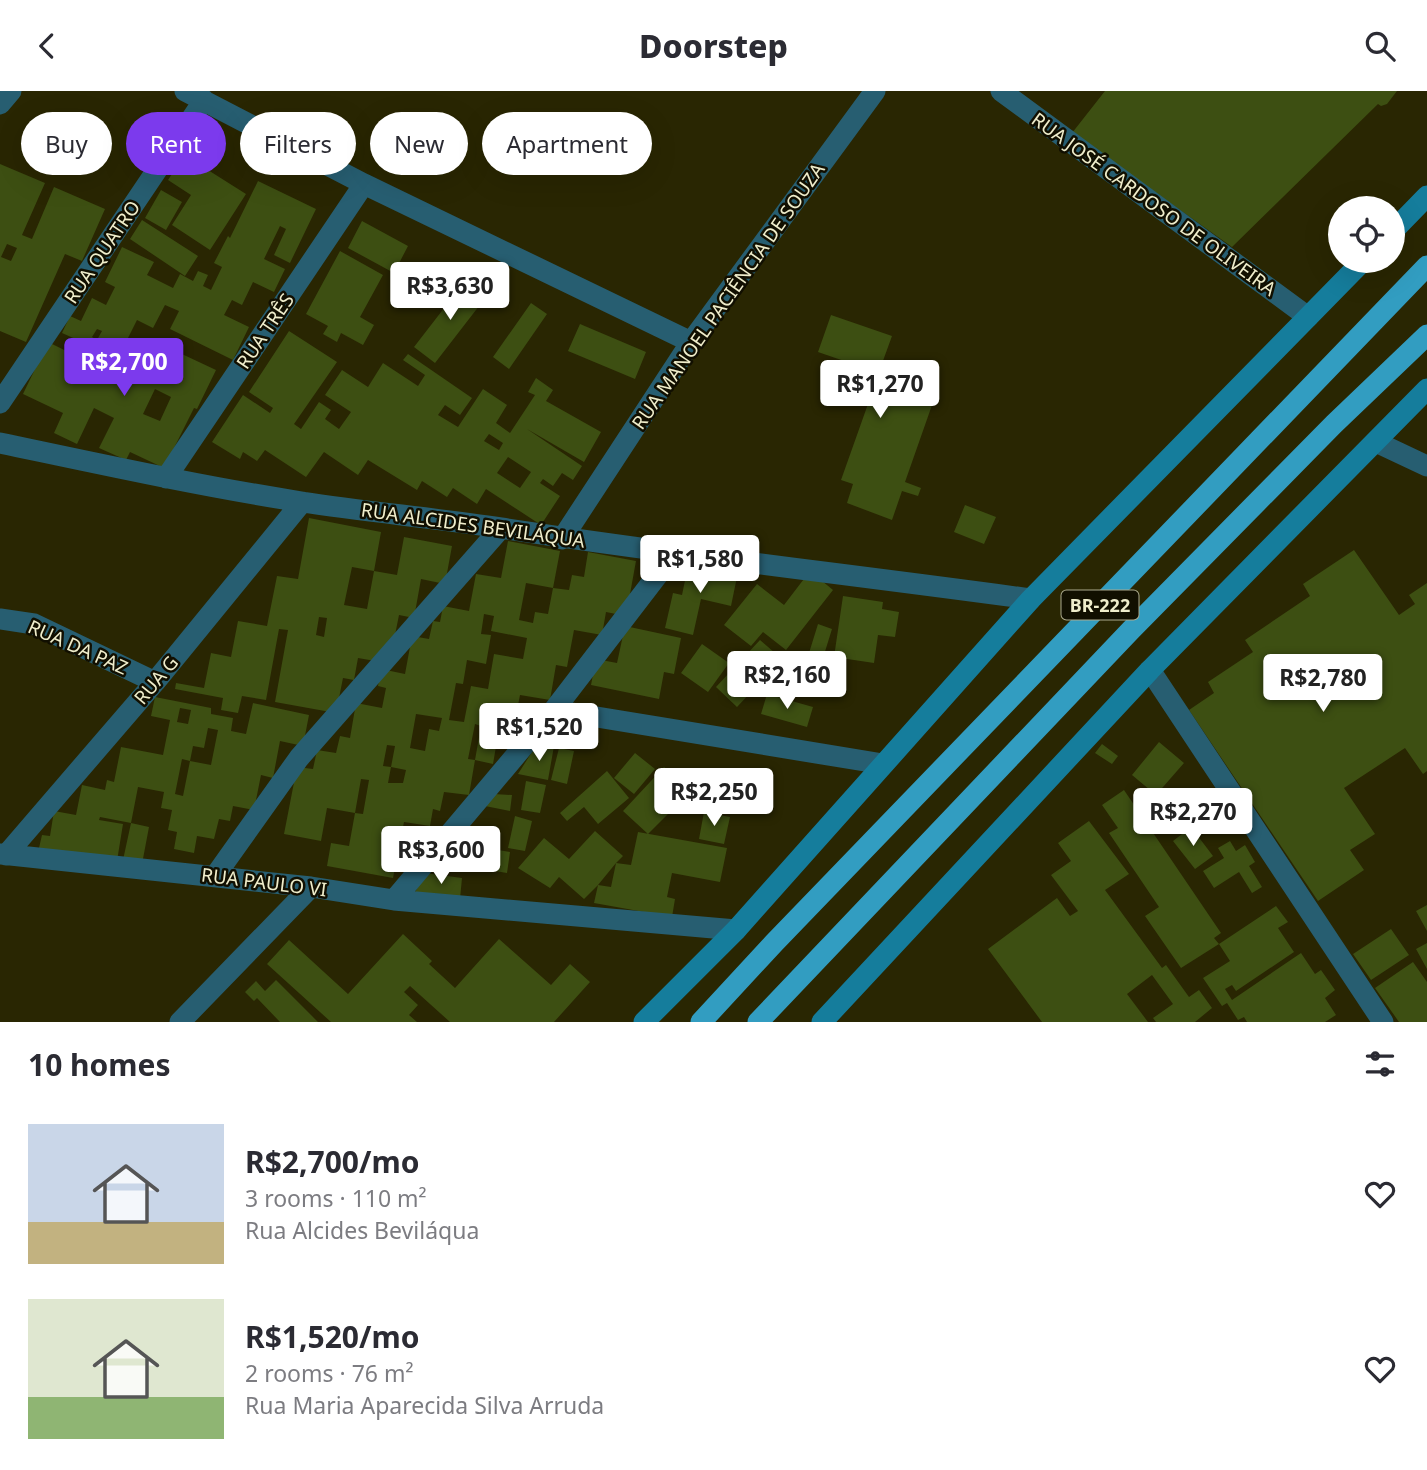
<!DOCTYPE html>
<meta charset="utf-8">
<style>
:root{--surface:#fff;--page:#f2f2f3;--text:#2b2b33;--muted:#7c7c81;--accent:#7c3aed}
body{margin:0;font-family:"Noto Sans",sans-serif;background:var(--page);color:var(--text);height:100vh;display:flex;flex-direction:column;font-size:26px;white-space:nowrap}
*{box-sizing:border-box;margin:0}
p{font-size:23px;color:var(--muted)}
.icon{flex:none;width:38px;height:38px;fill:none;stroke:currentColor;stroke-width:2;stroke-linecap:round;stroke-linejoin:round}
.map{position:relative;height:931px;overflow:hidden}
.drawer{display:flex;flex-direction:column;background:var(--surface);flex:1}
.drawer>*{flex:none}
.guide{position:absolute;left:21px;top:21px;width:700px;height:63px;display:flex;gap:14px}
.tools{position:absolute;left:1328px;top:105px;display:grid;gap:14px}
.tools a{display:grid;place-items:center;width:77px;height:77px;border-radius:50%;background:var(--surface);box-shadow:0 7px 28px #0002;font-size:35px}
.price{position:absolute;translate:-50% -60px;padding:0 16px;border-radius:7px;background:#fff;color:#222;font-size:23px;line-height:46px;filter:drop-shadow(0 2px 4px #0008)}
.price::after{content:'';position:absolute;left:50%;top:42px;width:21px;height:16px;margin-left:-10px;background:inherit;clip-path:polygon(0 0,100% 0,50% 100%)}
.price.selected{background:var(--accent);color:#fff}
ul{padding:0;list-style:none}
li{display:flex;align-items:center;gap:21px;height:175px;padding:0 28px}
li span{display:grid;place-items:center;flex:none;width:196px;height:140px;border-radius:0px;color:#555}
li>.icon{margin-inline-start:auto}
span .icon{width:84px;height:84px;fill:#fffc;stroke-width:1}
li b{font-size:30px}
h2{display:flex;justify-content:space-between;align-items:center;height:84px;padding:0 28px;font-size:30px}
.pill{padding:0 24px;border-radius:32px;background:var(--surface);box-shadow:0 7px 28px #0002;font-size:24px;line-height:63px}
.pill.selected{background:var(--accent);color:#fff}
header{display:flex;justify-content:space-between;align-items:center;height:91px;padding:0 28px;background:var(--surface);font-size:32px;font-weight:800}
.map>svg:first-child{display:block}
.building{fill:#3d4f12;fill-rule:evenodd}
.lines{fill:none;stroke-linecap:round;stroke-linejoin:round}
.minor{stroke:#275e71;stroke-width:21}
.secondary{stroke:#157d9c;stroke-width:21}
.trunk{stroke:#329dc1;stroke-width:21}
.labels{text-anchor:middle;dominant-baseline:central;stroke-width:5;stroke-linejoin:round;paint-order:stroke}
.shield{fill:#110f00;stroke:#acaa8e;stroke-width:2}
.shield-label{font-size:18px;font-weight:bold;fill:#efedcb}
.street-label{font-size:19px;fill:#efedcb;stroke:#110f00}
</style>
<header><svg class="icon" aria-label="back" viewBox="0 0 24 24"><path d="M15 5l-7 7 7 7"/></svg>Doorstep<svg class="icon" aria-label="search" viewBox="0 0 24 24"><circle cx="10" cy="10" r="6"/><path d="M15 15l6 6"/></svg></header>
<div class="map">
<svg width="1427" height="931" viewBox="0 0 1427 931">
<rect width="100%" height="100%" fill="#292602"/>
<path class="building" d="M1105,0h292l-10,13 -6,2 -3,-2 -146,143 -160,-114z
M193,51l23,15 -8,13 38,24 -36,56 -38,-25 19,-30 -23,-15z
M0,73l45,19 -23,52 10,4 22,-52 51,22 -23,52 -17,-7 -39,88 -26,-11zM7,153l10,4 -6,13 -10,-4z
M258,90l58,28 -26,54 -16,-8 12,-26 -6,-3 -16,33 21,10 -11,23 -21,-10 -11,23 -10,-5 -8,15 25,12 -16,33 -63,-31 9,-18 -14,-6 -12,23 -16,-8 -19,38 -56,-25 8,-17 11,5 11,-23 14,7 9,-18 -10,-5 17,-35 32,15 -7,13 26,13 7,-14 13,7 5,-10 10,4 -5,11 8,4 11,-23 -8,-4 14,-27 2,2zM97,238l5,2 -5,9 -5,-3z
M161,99l21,12 -16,28 -21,-12z
M142,129l56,36 -13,20 -55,-37z
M362,130l46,25 -14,27 -46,-25z
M340,160l43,24 -23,42 14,8 -11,20 -22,-12 -4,9 -14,-8 5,-8 -22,-12z
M465,190l21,16 -51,66 -21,-16z
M531,212l16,11 -38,55 -16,-12z
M831,224l61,21 -12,33 58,19 -33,94 16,6 -3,8 -16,-5 -10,29 -45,-17 6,-19 -12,-4 38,-107 -61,-21z
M580,233l66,28 -11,27 -67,-28z
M289,240l48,31 -43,62 7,5 18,-27 12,8 -6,9 14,10 12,-17 -26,-17 17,-25 26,17 15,-24 35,23 7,-11 -22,-15 5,-6 64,44 -12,17 -15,-10 -7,10 20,12 25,-38 24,16 -11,18 14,10 25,-38 -7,-3 8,-14 17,12 -7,11 55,31 -17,30 -57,-33 55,37 -9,14 -11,-7 -9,13 -10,-7 -3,4 20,13 -19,29 -55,-36 -9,15 -24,-16 -6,9 -25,-16 -5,9 -49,-30 -10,15 -34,-23 -18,25 -41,-27 -8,11 -14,-9 -3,7 -28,-17 31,-47 27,18 3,-5 -24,-16zM489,343l14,9 -4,7 -15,-9zM508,366l23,15 -11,16 -23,-15z
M152,249l64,30 -19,39 -3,-1 -30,60 -34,-16 -4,8 -27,-12 15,-30 -20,-10 -17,36 -23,-11 9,-20 -40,-19 25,-52 63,31 7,-15 20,10zM155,298l16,8 -11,24 -17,-7z
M965,414l31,12 -12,27 -30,-12z
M309,427l72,14 -7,39 23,4 7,-38 48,9 -7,38 -24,-5 -7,39 -15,-3 -7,35 -11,12 -23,-4 -4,22 -11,-2 -7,35 -61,-11 13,-72 -9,-1 -13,71 -24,-4 -4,17 -17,-3 2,-12 -48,-9 1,-6 28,5 7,-35 20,4 7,-36 29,5 10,-50 21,3zM352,476l22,4 -7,38 -23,-4zM319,526l8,1 -3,19 -8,-2z
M508,450l52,10 -7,37 16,2 3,-15 12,2 4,-25 48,9 -10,55 -20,-4 -4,23 -28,-5 -7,37 -11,-2 -6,35 -30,-5 -7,36 -14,-2 -6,35 -18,-4 6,-34 -6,-2 -7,35 7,1 -6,35 -25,-3 -4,19 -7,-2 -3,17 -26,-4 -11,56 -66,-12 4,-23 18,3 6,-33 8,1 6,-34 -8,-1 -6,34 -28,-5 -6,33 -37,-7 13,-67 16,2 4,-19 19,3 4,-17 10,2 6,-35 26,5 4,-20 -8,-2 3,-17 24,5 7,-38 17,3 4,-18 7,1 3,-16 26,5 7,-37 25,4zM526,492l27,5 -5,26 -13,-2 -2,11 -14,-3zM484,523l10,2 -3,15 36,7 -4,21 -29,-5 -6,35 -17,-3 -7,36 -15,-2 7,-37 7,1 4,-24 19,4 5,-29 -10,-1zM416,623l26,4 -3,13 -10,-2 -4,22 -15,-3zM387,654l8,1 -4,21 15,3 -3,13h-15l3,-16 -8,-1z
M1354,459l45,65 16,-11 -6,-9 18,-12v188l-4,3 -18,-26 -61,40 31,46 -25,16 14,20 -46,31 -129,-191 25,-17 -6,-11 45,-30 -8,-12 65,-44 -7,-12z
M689,470l49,11 -7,34 -30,-7 -8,36 -28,-7 8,-35 9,2z
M810,480l23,19 -47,60 -23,-18 -12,14 -27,-21 33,-41 27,21z
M843,505l40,6 -1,7 17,3 -4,25 -17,-2 -4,28 -40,-6z
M818,533l14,5 -9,29 -14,-5z
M625,535l56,12 -7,36 -10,-2 -5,27 -68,-14 5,-26 21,4z
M760,549l22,19 -45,48 -21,-20z
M702,553l27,19 -21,29 -27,-19z
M785,565l60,9 -4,32 -60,-9z
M767,603l46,13 -6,20 -46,-13z
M155,606l56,11v6l22,4 -2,13 15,3 7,-31 56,12 -6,31 -23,-5 -7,37 -12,-3 -7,35 -21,-4 -3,15 -11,-2 -5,20 -17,-3 -3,17 -20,-4 3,-17 -9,-2 4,-20 -11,-2 3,-16 -26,-5 -7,36 -31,-6 -1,3 24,4 -6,37 -78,-13 3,-13 8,1 4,-25 22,4 6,-30 23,5 2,-10 7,2 7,-35 42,8 7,-35 -19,-4zM180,617l11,2 -3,14 -11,-2zM208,637l10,2 -7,35 -21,-4 3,-15 11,2zM182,668l8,2 -7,35 -8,-2z
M1159,651l25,21 -28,32 -24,-20z
M537,653l17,2 -6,34 -30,-6z
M1102,653l16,12 -6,8 -17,-11z
M559,657l15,3 -7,33 -16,-4z
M635,662l20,16 -21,25 -20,-16z
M664,676l12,11 -6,6 14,14 -36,36 -25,-23z
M704,679l24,4 -6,34 -24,-4z
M607,680l22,27 -31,26 -14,-17 -17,14 -7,-8z
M739,686l18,3 -5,31 -18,-3z
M526,690l20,4 -6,28 -19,-3z
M1124,699l97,143 -7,5 5,6 -38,24 -36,-52 14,-9 -50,-74 9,-5 -16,-23z
M494,703l18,1 -2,16 -25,-5z
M704,721l26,5 -6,27 -25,-5z
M515,725l17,5 -7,30 -17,-3z
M1089,730l40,53 -24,16 57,78 4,-3 23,32 10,-7 13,18 -17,14h-39l-3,-4 20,-14 -21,-29 -25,19 21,28h-106l-54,-73 69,-51 13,18 8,-5 -27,-36 20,-14 -13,-18z
M131,732l18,4 -7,37 -19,-4z
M1191,736l22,29 -18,13 -22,-28z
M595,740l28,25 -7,7 15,2 7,-33 89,16 -7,34 -48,-9 -5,24 8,2 -3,18 -78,-14 4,-18 -14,14 -25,-22 -9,11 -32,-20 26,-30 25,21zM616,772l-5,24 -13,-2z
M1230,750l6,10 9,-6 10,17 -6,4 13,21 -10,6 -13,-21 -25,16 -11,-17 21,-13 -6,-10z
M449,754l18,2 -5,25 -28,-6z
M475,755l35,6 -3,21 -36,-6z
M425,782l37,5 -2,21 -45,-7z
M1427,814v26l-11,-20z
M1276,815l12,16 -10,6 16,24 -58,39 -4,-6 -7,4 7,11 69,-47 14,21 6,-4 14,20 -10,8 11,17 -11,7h-78l-3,-5 -6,3 -11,-17 -5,3 -19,-28 27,-17 -11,-17z
M1391,838l18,26 -38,25 -18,-26z
M403,843l29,27 -3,3 26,24 44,-49 52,46 19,-21 20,18 -36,40h-104l-40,-36 -6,6 14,13 -9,10 8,7h-86l-64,-58 22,-24 59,54z
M1427,852v26l-11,-20z
M1413,871l14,20v40h-28l-24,-34z
M276,889l42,42h-38l-23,-24 -3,3 -9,-9 11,-11 9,10z"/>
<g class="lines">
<path class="minor" d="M185,0l179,93 327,158
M1001,0l307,226
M0,13l11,-13
M0,312l204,-303
M1376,351l51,24
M0,352c100,21 200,43 302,59 66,10 133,16 199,26 176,27 354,47 530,71
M166,387l198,-294
M562,448l129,-197 184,-251
M0,528l34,5 121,58
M1150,579l233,352
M554,619l329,54
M0,763l311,33 83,13 342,30
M6,764l149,-173 147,-180
M215,785l84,-118 202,-230
M394,809l160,-190 122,-159
M180,931l131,-135"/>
<path class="secondary" d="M1393,140l34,-35
M644,931l92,-92 295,-331 332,-338
M822,931l328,-352 277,-281"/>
<path class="trunk" d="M701,931l73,-79 653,-677
M758,931l373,-392 203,-206 93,-89"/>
</g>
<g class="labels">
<rect class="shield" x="1061.5" y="499.5" width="77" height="29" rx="5"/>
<g class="shield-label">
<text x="1100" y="514">BR-222</text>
</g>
<g class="street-label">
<text transform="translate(1154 113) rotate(36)">RUA JOSÉ CARDOSO DE OLIVEIRA</text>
<text transform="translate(102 161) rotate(-56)">RUA QUATRO</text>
<text transform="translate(728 205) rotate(-55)">RUA MANOEL PACIÊNCIA DE SOUZA</text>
<text transform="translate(265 240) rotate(-56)">RUA TRÊS</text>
<text transform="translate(473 434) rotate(8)">RUA ALCIDES BEVILÁQUA</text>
<text transform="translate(78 556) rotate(24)">RUA DA PAZ</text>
<text transform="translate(156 589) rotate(-50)">RUA G</text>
<text transform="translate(264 791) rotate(7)">RUA PAULO VI</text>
</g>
</g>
</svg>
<div class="tools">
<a><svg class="icon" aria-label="locate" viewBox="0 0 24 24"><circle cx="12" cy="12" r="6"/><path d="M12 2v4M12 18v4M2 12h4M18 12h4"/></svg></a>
</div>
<b class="price" style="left:450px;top:231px">R$3,630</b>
<b class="price selected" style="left:124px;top:307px">R$2,700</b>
<b class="price" style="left:880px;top:329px">R$1,270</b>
<b class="price" style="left:700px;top:504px">R$1,580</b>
<b class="price" style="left:787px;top:620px">R$2,160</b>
<b class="price" style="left:1323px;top:623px">R$2,780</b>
<b class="price" style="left:539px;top:672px">R$1,520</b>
<b class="price" style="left:714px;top:737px">R$2,250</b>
<b class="price" style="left:1193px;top:757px">R$2,270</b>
<b class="price" style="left:441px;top:795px">R$3,600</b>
<div class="guide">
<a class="pill">Buy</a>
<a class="pill selected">Rent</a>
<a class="pill">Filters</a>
<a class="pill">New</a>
<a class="pill">Apartment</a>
</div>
</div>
<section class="drawer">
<h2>10 homes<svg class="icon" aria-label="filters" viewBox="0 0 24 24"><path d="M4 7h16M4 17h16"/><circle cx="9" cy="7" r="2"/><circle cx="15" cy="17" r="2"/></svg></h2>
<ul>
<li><span style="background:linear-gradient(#c9d6e8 70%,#c2b280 0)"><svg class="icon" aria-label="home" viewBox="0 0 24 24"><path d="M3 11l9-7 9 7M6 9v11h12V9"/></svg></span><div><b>R$2,700/mo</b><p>3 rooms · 110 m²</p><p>Rua Alcides Beviláqua</p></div><svg class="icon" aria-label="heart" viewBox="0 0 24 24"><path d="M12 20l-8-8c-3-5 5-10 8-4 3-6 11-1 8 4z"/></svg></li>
<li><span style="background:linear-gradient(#dfe7d0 70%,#8fb573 0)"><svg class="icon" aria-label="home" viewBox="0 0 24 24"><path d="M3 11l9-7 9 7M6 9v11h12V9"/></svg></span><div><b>R$1,520/mo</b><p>2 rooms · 76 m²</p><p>Rua Maria Aparecida Silva Arruda</p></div><svg class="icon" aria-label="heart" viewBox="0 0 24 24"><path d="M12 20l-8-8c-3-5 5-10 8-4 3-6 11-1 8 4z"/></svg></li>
</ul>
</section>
